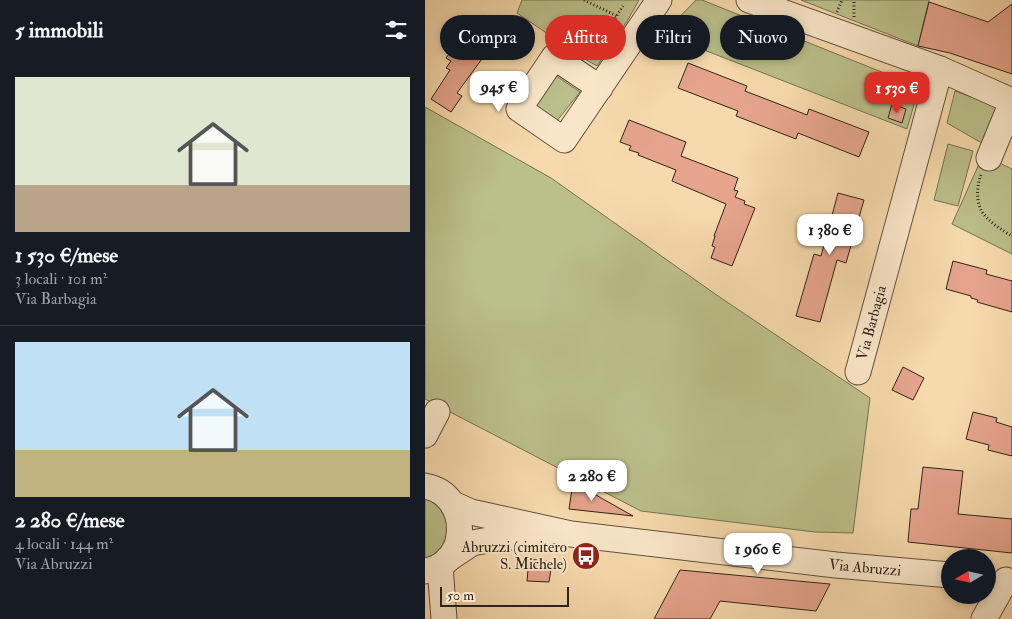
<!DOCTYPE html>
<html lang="it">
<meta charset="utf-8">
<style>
:root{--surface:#171b24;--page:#20242c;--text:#f1f3f6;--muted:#9ea1a6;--line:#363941;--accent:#d93025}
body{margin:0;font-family:"IM FELL Double Pica",serif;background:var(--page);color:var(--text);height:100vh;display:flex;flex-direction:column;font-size:19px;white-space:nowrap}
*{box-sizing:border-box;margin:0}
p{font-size:16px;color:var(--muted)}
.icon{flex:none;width:28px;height:28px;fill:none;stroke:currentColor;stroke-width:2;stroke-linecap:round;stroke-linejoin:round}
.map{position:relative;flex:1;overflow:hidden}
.sheet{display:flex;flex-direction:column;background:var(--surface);width:425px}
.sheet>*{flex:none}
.banner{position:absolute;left:15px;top:15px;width:475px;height:45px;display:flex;gap:10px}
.needle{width:32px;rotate:261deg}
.fabs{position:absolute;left:516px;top:549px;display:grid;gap:10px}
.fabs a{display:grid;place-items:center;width:55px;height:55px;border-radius:50%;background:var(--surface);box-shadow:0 2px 8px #0003;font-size:25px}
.scale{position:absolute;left:15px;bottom:12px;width:129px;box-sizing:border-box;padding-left:5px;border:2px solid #30241a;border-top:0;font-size:14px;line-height:18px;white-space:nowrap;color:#30241a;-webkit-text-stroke:4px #f9e6c9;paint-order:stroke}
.price{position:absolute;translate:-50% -42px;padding:0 11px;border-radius:10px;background:#fff;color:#222;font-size:16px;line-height:32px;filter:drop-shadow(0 1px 2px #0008)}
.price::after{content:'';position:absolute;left:50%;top:30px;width:15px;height:11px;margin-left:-8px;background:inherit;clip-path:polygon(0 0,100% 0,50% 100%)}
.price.current{background:var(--accent);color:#fff}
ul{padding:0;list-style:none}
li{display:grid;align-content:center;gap:10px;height:265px;padding:0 15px}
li+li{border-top:1px solid var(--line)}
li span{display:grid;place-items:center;height:155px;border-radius:0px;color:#555}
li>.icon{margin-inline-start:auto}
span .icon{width:90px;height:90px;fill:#fffc;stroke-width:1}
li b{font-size:21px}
h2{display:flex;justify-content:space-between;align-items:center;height:60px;padding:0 15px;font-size:21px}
.pill{padding:0 18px;border-radius:22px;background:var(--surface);box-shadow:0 2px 8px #0003;font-size:18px;line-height:45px}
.pill.current{background:var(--accent);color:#fff}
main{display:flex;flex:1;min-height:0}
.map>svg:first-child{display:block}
.green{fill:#bbbf8a;stroke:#767252}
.building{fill:#e6a48d;stroke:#30241a}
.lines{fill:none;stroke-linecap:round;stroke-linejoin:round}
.minor-casing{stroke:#62513e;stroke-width:27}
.path{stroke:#30241a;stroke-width:3;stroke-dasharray:1 2.5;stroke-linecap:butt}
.minor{stroke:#f9e6c9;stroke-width:25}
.labels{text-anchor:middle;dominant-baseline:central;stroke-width:4;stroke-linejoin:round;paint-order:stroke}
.street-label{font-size:15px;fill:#30241a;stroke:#f9e6c9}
.poi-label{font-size:15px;fill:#30241a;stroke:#f9e6c9;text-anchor:end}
</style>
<main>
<section class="sheet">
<h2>5 immobili<svg class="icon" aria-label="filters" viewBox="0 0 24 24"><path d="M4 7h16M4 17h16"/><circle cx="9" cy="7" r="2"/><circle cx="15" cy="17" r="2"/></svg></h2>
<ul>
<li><span style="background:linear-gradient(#dfe7d0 70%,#b9a48a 0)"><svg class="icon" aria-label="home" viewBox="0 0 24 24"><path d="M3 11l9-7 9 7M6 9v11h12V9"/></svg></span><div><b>1 530 €/mese</b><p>3 locali · 101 m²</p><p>Via Barbagia</p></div></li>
<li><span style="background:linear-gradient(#bfe0f5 70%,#c2b280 0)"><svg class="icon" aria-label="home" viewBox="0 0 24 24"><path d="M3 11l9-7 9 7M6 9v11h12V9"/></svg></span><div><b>2 280 €/mese</b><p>4 locali · 144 m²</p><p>Via Abruzzi</p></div></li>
</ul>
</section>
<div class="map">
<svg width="587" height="619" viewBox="0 0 587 619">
<rect width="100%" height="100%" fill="#f6d9ac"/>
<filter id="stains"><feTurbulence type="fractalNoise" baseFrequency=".004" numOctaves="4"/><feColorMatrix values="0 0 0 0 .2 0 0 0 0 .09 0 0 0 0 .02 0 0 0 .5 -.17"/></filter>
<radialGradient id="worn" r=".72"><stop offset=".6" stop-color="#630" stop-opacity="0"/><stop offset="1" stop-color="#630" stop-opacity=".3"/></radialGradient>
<path class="green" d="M97,0h117l-13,23 -29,43 -40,-23 -12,-11 -28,-19z
M271,0h6l217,87 -12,42 -244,-95z
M376,0h128l-11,46z
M130,75l25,17 -24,30 -22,-16z
M530,91l46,17 -14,38 -40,-23z
M0,107l126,71 167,118 152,102 -17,135 -38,-1 -174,-21 -216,-112z
M523,144l25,7 -15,55 -24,-6z
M558,155l29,14v85l-60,-30z
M0,498h3l23,19 -3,30 -23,13z"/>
<path class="building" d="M504,2l59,20 24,-18v70l-62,-21 -32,-7z
M59,15l20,14 -47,64 5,3 -11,16 -20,-13 19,-29 -4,-2 5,-7 -5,-3 29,-40 5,4z
M263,63l59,23 -2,5 62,24 2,-6 60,23 -10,25 -61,-24 -2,6 -60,-23 2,-5 -60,-23z
M467,104l14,5 -4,14 -14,-5z
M204,120l57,22 -5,14 57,22 -4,12 4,1 -3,6 10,4 -1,3 11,4 -23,58 -21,-8 4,-11 -3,-1 3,-10h-1l12,-32 -54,-23 4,-11 -38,-15 1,-2 -10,-3 2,-4 -11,-4z
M413,193l26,7 -18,63 -9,-3 -17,62 -24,-6 18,-62 7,2z
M528,261l34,9 -1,4 26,7v31l-35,-10 1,-2 -7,-2v-2l-25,-7z
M478,367l21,11 -11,22 -21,-10z
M548,412l24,6 -1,4 16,5v29l-24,-6 1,-5 -23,-6z
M498,467l40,4 -5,43 54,5v34l-104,-11 3,-33h7z
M148,482l60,34 -64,-7z
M104,559l23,3 -3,20 -22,-1z
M255,570l150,14 -14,27 -96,-10 -10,18h-56z"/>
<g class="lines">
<defs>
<g id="minor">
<path d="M324,0l191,69 72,32"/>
<path d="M175,88l-46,-31 -35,52 45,31 95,-140"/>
<path d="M564,158l23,-56"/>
<path id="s1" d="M433,372l82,-303"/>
<path d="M0,435l12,-23"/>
<path d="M0,486c46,8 46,78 0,85"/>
<path id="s2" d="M28,504l18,8 100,22 265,31 114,10"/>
<path d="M23,559l24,-16 28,-5 43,-3"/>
<path d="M15,566l4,53"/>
<path d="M559,619l22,-39"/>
</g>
</defs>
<use href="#minor" class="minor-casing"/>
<path class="path" d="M159,0l33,16
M412,12l5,-12
M429,17v-17
M136,39l5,-6 16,-3 6,3 5,14 3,1 27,-42
M556,175c-4,9 -5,25 0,35 5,10 22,21 31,26"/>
<use href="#minor" class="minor"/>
</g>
<defs>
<symbol id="bus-disc" viewBox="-11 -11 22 22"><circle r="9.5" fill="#8f2418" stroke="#f9e6c9"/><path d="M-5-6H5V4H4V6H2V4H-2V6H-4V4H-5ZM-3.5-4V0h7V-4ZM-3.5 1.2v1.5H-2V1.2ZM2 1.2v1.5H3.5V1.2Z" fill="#fff"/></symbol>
</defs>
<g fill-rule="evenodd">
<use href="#bus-disc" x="145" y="540" width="32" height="32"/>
</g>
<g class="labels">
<g class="street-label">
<text stroke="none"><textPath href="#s1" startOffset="51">Via Barbagia</textPath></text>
<text stroke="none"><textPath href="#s2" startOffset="418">Via Abruzzi</textPath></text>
</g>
<g class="poi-label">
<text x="142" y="547">Abruzzi (cimitero<tspan x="142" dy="17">S. Michele)</tspan></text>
</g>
</g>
<rect width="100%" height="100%" filter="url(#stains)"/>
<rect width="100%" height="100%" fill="url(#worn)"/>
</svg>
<div class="fabs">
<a><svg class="needle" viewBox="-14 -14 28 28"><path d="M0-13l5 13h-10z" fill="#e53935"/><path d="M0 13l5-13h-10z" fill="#9ea1a6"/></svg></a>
</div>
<div class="scale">50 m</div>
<b class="price" style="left:74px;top:113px">945 €</b>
<b class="price current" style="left:472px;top:114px">1 530 €</b>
<b class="price" style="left:405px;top:256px">1 380 €</b>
<b class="price" style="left:167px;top:502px">2 280 €</b>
<b class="price" style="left:333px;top:575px">1 960 €</b>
<div class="banner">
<a class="pill">Compra</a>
<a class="pill current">Affitta</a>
<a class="pill">Filtri</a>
<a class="pill">Nuovo</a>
</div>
</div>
</main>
